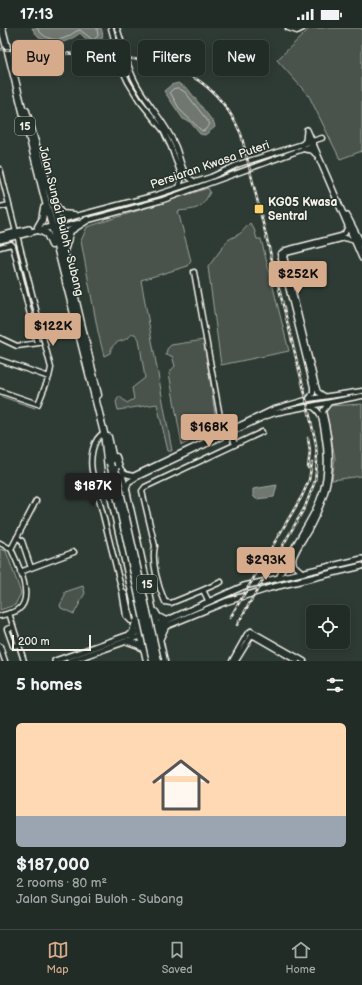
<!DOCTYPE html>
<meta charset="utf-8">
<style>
:root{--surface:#222c27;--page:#2e3833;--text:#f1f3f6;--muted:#a2a7a7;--line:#3f4844;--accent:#d6ab8b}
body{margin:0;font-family:"Balsamiq Sans",sans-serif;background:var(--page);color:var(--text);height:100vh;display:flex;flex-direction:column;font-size:15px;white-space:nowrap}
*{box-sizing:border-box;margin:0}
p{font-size:13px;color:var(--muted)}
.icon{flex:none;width:22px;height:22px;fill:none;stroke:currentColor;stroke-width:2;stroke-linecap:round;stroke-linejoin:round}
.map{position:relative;height:633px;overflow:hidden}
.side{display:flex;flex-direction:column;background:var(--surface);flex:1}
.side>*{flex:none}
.guide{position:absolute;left:12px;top:12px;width:338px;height:36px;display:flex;gap:8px}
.fabs{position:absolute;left:306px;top:577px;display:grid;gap:8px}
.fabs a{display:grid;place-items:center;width:44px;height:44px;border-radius:6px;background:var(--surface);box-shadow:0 2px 10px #0003,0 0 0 1px var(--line);font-size:20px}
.scale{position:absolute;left:12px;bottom:10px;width:79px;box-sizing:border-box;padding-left:4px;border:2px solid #f4f1e8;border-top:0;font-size:11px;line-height:14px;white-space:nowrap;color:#f4f1e8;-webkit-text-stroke:3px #26332d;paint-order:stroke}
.price{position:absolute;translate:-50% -34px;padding:0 9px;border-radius:4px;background:var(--accent);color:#111;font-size:13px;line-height:26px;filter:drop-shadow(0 1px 2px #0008)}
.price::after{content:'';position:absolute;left:50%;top:24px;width:12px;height:9px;margin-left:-6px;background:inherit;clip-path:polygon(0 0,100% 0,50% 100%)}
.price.selected{background:#222;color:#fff}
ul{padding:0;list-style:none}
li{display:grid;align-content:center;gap:8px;height:212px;padding:0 16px}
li+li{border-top:1px solid var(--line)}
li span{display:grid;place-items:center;height:124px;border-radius:6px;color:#555}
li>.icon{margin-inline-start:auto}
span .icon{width:72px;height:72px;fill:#fffc;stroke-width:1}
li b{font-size:17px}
h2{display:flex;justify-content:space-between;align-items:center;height:48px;padding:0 16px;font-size:17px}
.tag{padding:0 14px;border-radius:6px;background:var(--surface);box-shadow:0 2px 10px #0003,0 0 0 1px var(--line);font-size:14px;line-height:36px}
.tag.selected{background:var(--accent);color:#111}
.status{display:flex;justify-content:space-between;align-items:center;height:28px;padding:0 20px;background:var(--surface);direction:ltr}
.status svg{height:11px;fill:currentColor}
.tabs{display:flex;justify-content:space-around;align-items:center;height:56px;border-top:1px solid var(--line);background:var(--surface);font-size:11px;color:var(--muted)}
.tabs a{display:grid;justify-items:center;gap:2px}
.tabs .selected{color:var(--accent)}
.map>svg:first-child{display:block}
.green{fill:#48524c;stroke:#9ea29a}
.water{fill:#6f7770;stroke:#a4a8a0}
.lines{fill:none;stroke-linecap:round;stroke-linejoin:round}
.shore{stroke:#bfc0b8;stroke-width:1}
.stream{stroke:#a4a8a0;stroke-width:1}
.minor-casing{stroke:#f4f1e8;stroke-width:7}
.major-casing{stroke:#f4f1e8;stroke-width:8}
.highway-casing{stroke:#f4f1e8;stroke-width:9}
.minor{stroke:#26332d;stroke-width:4}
.major{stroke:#26332d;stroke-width:5}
.highway{stroke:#26332d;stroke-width:6}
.rail-casing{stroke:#f4f1e8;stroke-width:2.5}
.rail{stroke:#26332d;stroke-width:1;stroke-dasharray:3;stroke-linecap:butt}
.highway-bridge-casing{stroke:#f4f1e8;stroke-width:9;stroke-linecap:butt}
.highway-bridge{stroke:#26332d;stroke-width:6}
.poi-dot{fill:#ffd166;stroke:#26332d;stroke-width:1.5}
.labels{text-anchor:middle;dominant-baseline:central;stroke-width:3;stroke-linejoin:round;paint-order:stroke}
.shield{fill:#26332d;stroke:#b6b8b0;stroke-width:1}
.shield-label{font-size:11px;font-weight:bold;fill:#f4f1e8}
.street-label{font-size:12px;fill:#f4f1e8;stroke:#26332d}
.poi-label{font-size:12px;font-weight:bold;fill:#f4f1e8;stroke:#26332d;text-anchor:start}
</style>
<div class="status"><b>17:13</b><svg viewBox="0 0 49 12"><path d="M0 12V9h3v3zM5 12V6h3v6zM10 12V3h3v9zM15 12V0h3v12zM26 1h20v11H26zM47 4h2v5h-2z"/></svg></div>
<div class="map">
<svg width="362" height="633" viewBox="0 0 362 633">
<rect width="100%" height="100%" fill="#2e3b34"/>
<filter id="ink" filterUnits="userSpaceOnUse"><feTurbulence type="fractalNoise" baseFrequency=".025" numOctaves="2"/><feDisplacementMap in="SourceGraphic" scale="8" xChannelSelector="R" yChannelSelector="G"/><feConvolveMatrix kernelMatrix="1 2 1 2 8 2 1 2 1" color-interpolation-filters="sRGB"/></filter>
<g filter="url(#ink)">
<path class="green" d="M310,0h52v123l-22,8 -31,-63 -32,-36z
M208,160l2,4c-9,18 -13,17 -32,19l13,50 -3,5 -47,14 31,171h-4l-11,-47 -39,6 -2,-8 3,-6 8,7 7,-4 -2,-11 13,-10 -6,-39 -4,-5h-3c-9,11 -18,3 -22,19l-6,3 -6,-24 -17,-91 6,-14z
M250,195l4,6 3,10h4l28,112 -68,14 -13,-98 20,-27 13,-7z
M204,312l13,88 -35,17 -13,-72 6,-7 -3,-10 -6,-1 1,-6 4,-4z
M362,376v72l-30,4 3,-22 -9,-48 2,-4z
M0,521l6,2 15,42 -6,12 -15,5z
M83,558l2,7 -11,21 -13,-6 -1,-3 5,-9v-4z"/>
<path class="water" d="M32,0h69c7,19 -10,19 -21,5 -16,13 -37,15 -48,-5z
M178,55l10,6 26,34 1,4 -10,8 -5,-1 -10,-12 -7,-3 -19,-28 7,-6z
M277,457l-3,12 -18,2 -3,-3v-7z"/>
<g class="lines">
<path class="shore" d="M37,0c6,10 17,14 28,10 6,-2 9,-7 15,-8l13,10 5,-4 -1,-8
M178,60l7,4 25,32 -5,6 -3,1 -22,-21 -10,-18 3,-3z"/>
<path class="stream" d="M0,368l35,12"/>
<defs>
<path id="minor" d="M111,0l10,39 7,15 11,18 24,30 8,17 11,30 -3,10
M117,0c6,16 9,34 16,49 11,25 32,43 42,68 6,12 6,33 22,37
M288,0l9,3 6,-3
M0,141l16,63
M0,179l9,-2
M57,193l99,-26 55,-18 28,-13 83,-26
M85,193l78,-21 151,-55
M59,200l19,-5
M0,219l11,-3 2,2 24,97
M194,244l29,161
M0,310l17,8 22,-3
M0,332l49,17
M0,363l38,13 11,-27 2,-9 -34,-133
M324,368l-6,-4 -2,-6 -32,-130 2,-3 59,-15 10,3
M309,371l4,-6v-6l-33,-133 6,-4 55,-14 4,-3 3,-7
M229,404l6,12
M104,405c-12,6 -14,26 -12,38l30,120 4,25 5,5
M120,440l5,6 8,2 141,-67 35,-10 53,-8
M126,462l3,-8 8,-5 127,-60 11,-4 87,-17
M17,509l5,4 9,27
M0,515l11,6c7,15 24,49 7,61 -5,3 -12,4 -18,6
M11,521l25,-48
M20,544l54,-20
M303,545l-9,-8 -1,-6c4,-12 13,-23 19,-35 21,-40 22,-69 11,-113l6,-8
M279,549c24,-57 58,-75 45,-145 -2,-11 -2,-21 -13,-26
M203,562l18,-8
M122,563l3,3 6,27
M209,574l-6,-12 -32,13 -6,-1c-7,-16 -14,-41 -10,-56l-13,-55 3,-4 117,-55
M9,585l15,48
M13,599l-6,2 6,17 6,-1
M251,603l53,30
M251,603l1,4 45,26
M0,618l5,15
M232,633l15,-27 4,-3
M236,633l16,-26"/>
<path id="major" d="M307,102l55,128
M302,117l4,-4 1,-10
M305,121l7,1 4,4
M347,188l15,29
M0,208l29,-7
M0,212l51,-13h4
M152,599l92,-41 118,-27
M154,603l71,-29 45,-14 92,-22
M55,633l88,-31
M70,633l74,-26"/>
<path id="highway" d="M2,0l102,405 7,63 36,165
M26,83l26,89 46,195
M56,178l5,8 13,1
M38,199l4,-7 2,-12
M39,202l8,4 5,11
M65,220l5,-17 17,-11
M108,409l6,27
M116,429l10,33 38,171
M155,584l3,5 8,4
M132,607l4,-13
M160,610l5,-11
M128,613l11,4 6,5"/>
</defs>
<use href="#minor" class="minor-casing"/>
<use href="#major" class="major-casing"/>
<use href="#highway" class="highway-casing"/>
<use href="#minor" class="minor"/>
<use href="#major" class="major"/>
<use href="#highway" class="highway"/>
<defs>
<path id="rail" d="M0,21c31,2 61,4 92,6 66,5 119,10 149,79l64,260 11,50 1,18 -2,19 -10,26 -68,118
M308,410l2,13 -2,17
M230,590l72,-122 7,-16 3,-17"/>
</defs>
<use href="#rail" class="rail-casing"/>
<use href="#rail" class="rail"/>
<defs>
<path id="highway-bridge" d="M110,435l43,198
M115,441l43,192"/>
</defs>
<use href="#highway-bridge" class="highway-bridge-casing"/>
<use href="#highway-bridge" class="highway-bridge"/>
</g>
</g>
<rect class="poi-dot" x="254" y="176" width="10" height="10" rx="2"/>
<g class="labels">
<g class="shield">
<rect x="15" y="89" width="20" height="18" rx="3"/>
<rect x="137" y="547" width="20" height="18" rx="3"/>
</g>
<g class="shield-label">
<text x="25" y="98">15</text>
<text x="147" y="556">15</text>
</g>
<g class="street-label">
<text transform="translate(210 137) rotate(-19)">Persiaran Kwasa Puteri</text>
<text transform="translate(61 193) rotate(76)">Jalan Sungai Buloh - Subang</text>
</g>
<g class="poi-label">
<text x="268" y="174">KG05 Kwasa<tspan x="268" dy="14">Sentral</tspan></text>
</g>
</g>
</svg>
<div class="fabs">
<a><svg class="icon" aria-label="locate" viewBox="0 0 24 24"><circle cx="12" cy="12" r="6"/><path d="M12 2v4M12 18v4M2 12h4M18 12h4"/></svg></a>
</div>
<div class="scale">200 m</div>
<b class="price" style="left:298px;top:267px">$252K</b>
<b class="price" style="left:53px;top:319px">$122K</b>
<b class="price" style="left:209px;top:420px">$168K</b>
<b class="price selected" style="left:93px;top:479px">$187K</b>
<b class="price" style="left:266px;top:553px">$293K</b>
<div class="guide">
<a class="tag selected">Buy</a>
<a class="tag">Rent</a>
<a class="tag">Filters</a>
<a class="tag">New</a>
</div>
</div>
<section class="side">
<h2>5 homes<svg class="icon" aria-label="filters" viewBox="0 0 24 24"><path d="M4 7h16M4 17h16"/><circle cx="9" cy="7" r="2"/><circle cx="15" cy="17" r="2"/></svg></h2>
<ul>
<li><span style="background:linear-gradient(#ffd9b3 75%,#9aa5b1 0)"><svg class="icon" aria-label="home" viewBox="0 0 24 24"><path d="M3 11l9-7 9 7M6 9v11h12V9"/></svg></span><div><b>$187,000</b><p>2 rooms · 80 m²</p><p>Jalan Sungai Buloh - Subang</p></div></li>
</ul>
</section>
<nav class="tabs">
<a class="selected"><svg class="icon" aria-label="map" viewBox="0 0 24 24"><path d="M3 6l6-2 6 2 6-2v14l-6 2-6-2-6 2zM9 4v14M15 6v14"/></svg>Map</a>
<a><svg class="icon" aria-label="saved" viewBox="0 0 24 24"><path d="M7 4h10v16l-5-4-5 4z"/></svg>Saved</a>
<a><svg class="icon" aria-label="home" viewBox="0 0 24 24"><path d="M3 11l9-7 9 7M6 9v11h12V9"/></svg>Home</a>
</nav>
